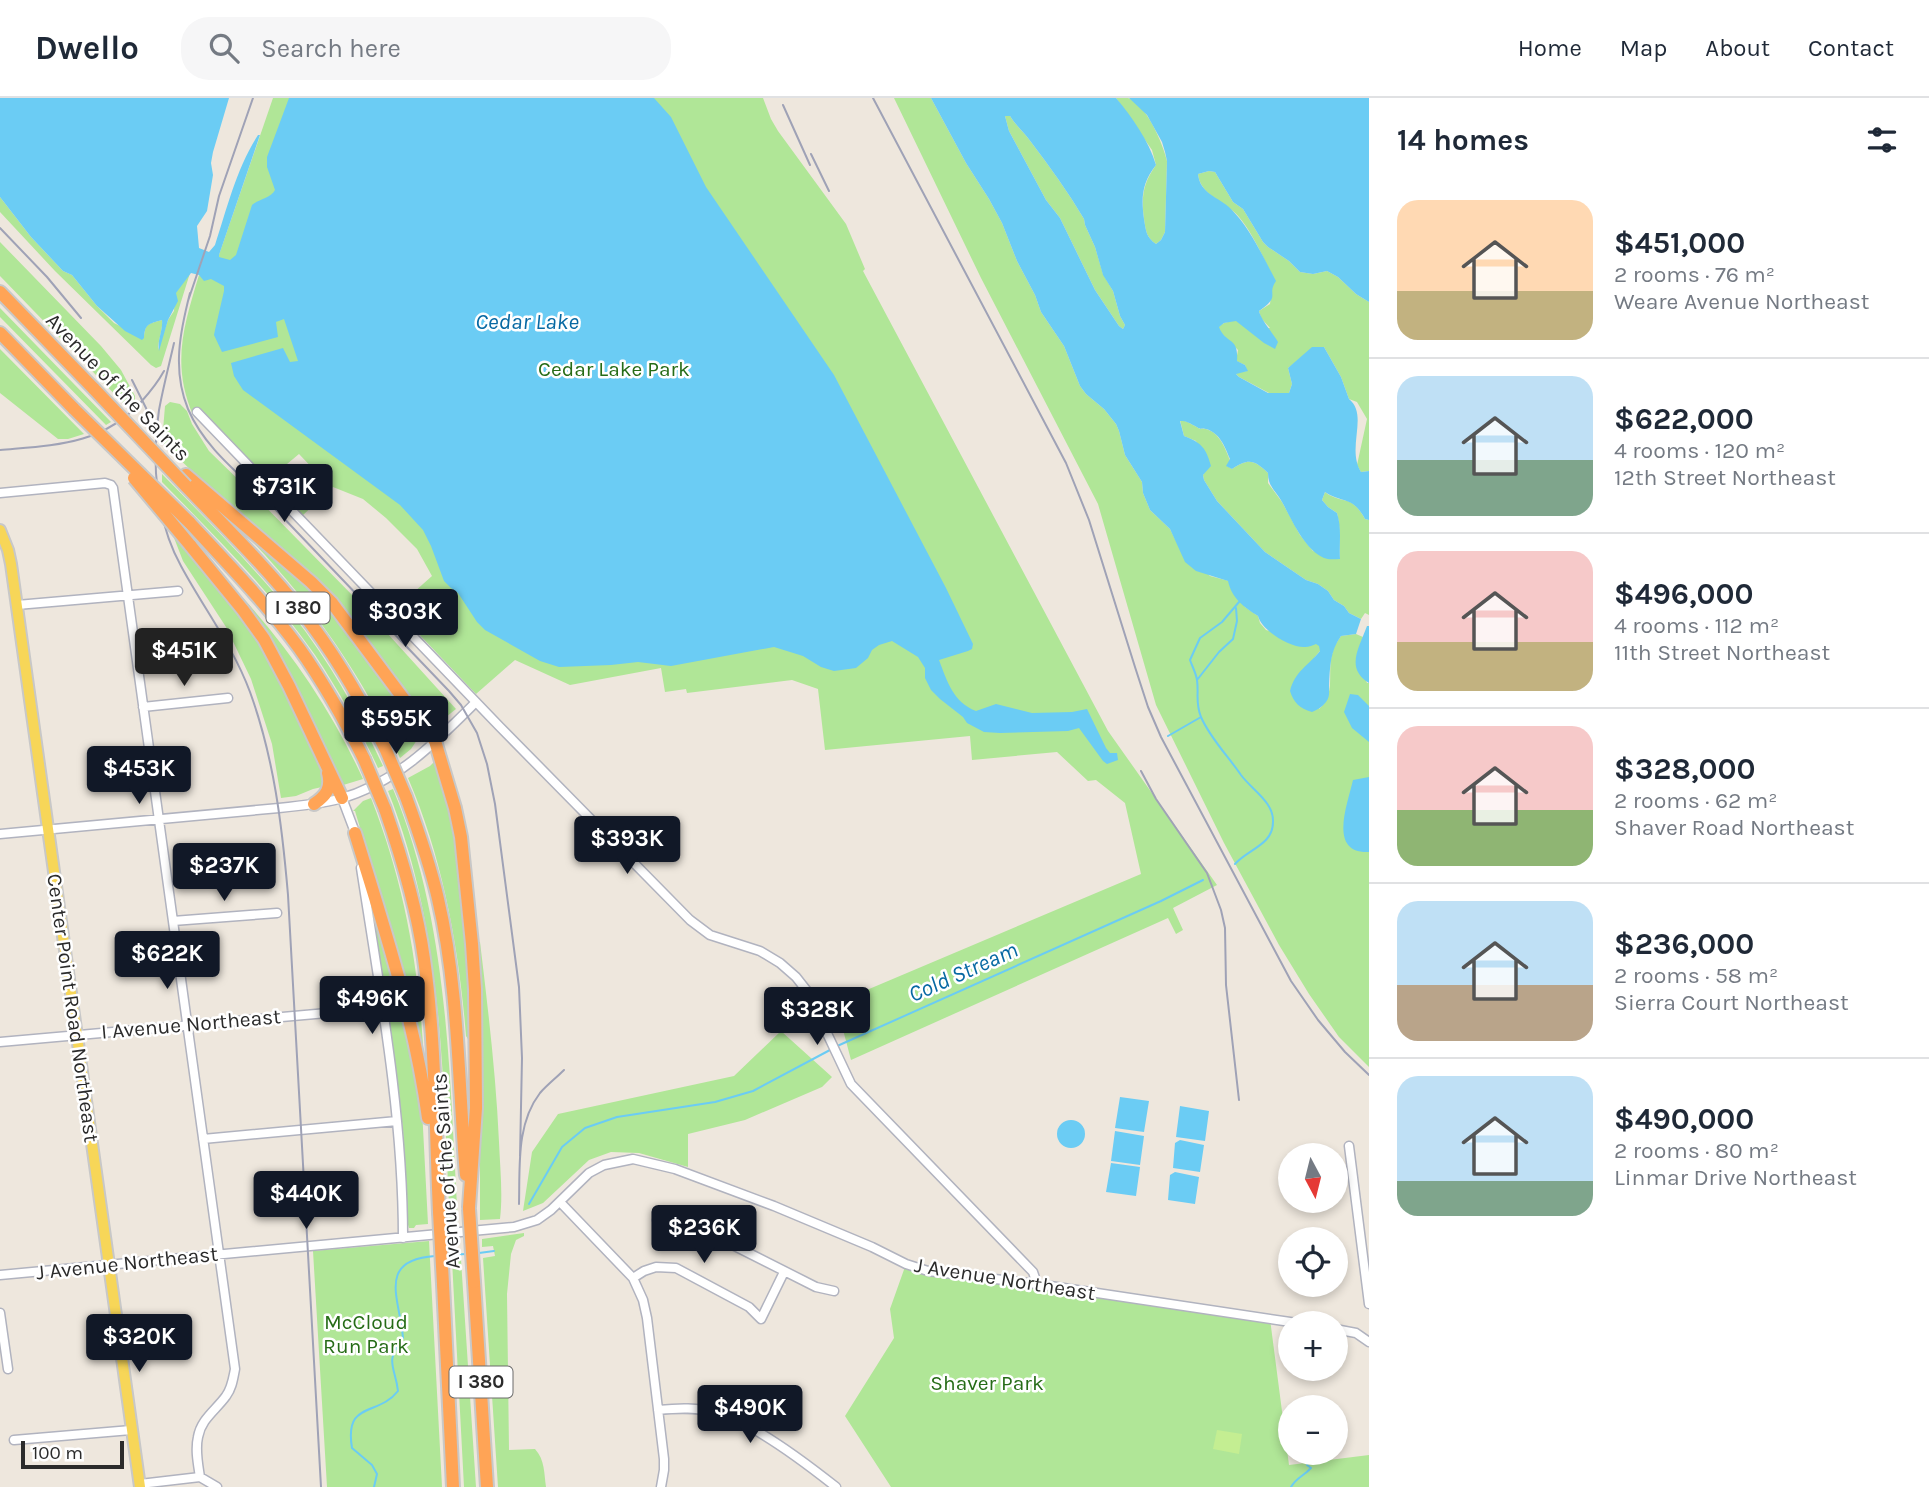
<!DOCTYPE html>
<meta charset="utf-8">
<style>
:root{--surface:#fff;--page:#f6f6f7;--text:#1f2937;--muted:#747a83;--line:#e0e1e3;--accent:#111827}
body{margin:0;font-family:Karla,sans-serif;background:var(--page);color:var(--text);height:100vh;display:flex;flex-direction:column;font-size:26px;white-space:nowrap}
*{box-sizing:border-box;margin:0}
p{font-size:23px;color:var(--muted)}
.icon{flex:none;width:38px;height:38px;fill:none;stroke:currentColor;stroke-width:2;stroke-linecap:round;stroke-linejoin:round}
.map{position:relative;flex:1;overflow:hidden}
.side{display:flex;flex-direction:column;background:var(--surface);width:560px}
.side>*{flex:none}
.needle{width:46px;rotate:173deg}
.controls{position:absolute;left:1278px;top:1045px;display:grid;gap:14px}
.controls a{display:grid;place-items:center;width:70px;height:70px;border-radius:50%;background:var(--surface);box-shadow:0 4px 10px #0003;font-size:35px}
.scale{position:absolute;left:21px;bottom:18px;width:103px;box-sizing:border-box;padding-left:7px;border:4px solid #2b2b2b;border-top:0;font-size:19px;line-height:24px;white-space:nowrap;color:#2b2b2b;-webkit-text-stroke:5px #fff;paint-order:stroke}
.price{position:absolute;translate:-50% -60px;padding:0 16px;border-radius:7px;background:var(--accent);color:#fff;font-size:23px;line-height:46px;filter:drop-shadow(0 2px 4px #0008)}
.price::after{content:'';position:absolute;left:50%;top:42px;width:21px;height:16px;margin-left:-10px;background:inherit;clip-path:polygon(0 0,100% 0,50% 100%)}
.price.on{background:#222;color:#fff}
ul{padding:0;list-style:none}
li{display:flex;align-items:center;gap:21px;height:175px;padding:0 28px}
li+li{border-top:2px solid var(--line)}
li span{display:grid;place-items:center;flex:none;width:196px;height:140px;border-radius:21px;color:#555}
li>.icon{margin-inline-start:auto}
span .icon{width:84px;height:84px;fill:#fffc;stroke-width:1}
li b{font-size:30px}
h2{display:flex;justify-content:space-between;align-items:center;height:84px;padding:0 28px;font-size:30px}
header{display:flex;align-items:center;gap:42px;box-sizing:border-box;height:98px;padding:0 35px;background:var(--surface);border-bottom:2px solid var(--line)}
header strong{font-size:33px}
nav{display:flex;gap:38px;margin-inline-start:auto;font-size:24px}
.search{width:490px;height:63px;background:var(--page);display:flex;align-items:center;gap:18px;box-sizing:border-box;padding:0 24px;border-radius:28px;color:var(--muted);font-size:26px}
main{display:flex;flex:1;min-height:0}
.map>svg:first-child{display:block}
.green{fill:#b0e697}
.pitch{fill:#c4ee92}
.water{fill:#6bccf4;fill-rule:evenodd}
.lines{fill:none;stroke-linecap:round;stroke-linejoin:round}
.stream{stroke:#6bccf4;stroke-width:2}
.minor-casing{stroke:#b1b3bf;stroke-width:11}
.major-casing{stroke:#c8c8c8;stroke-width:14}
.highway-casing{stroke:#c8c8c8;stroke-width:16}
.minor{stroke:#fff;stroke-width:8}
.major{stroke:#f7d658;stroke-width:10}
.highway{stroke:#ffa456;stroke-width:12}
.rail{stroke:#9fa2b6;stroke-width:2}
.highway-bridge-casing{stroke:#c8c8c8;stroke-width:16;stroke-linecap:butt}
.highway-bridge{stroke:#ffa456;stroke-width:12}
.labels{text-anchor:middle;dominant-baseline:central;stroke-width:5;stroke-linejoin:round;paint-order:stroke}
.shield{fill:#fff;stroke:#6b6b6b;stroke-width:2}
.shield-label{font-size:19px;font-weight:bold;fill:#2b2b2b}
.park-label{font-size:21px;fill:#266c17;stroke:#fff}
.street-label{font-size:21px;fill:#2b2b2b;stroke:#fff}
.water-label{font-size:23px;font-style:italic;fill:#0769a3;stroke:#fff}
</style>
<header>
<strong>Dwello</strong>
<div class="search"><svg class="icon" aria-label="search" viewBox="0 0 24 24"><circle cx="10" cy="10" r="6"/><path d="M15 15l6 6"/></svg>Search here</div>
<nav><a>Home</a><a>Map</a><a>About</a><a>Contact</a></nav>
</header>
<main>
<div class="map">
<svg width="1369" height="1389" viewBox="0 0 1369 1389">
<rect width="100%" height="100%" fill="#eee7dd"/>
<path class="green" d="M273,0h490l8,21 7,12 68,93 19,45 -2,2 245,460 109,154 -44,23 10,22 -7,4 -8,-16 -317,142 -15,-57 305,-129 -16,-71 -29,-23 -8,1 -31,-29 -85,8 -2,-24 -145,14 -7,-61 -26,-9 -105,13 -1,-4 -21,3 -4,-24 -91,17 -55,-25 -39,34 -81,-85 37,-33 -15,-27 -31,-31 -23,-19 -30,-12 -30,28 -12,-13 29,-26 -21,-22 -30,25 -70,-69 -6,5c-22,-51 -9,-90 6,-140l9,4 3,-1z
M894,0h37l35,65 23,36 13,24 15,38 18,34 6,17 23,34 16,40 6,8 18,15 12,15 3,7 6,24 17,27 1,11 7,17 20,19 8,16 32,31 19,5 16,26 13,9 2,7 6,7 47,14 4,-1 3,3v5l-6,7 5,51c18,-15 7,-38 14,-58 1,-6 5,-10 8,-15l15,-2 7,3 -6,18 10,28h2v384l-30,-30 -30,-43 -30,-49 -55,-102 -68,-138 -58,-201 -117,-226z
M1116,0c4,0 8,0 12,0 18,5 35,46 39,63l-2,71 -4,8 -5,4c-10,-7 -10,-13 -12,-25 -3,-22 -1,-36 12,-54l-4,-15z
M1005,18h5c6,10 15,17 21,26 19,25 37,50 53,77l1,6 10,22 8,27 10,17 7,25 5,9 -2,4 -4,-3 -24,-36 -35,-72 -14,-18 -37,-69z
M1209,73l6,1 18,30 10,7 20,33 5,5 21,14 11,11 13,2 14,-3 11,6 18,17 13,8v169l-8,1 -4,-7 10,-46 -10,-17 -8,-3 -8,-22 -17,-30 -25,13 -11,8 4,16 -3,9h-20l-30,-16 -4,-4 12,-2 -2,-6 -9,-4 2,-11 -17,-17 -3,-6 6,-4 12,-3 13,10 21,-2 -9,-10 -2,-7 11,-7 2,-18 3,-5c-11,-21 -21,-46 -36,-64 -13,-16 -39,-21 -41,-43z
M0,99l31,40 32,34 9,4 25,31 17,17 30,15c1,-15 4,-14 18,-18 1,10 -4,20 -4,30l10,-30 6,-9 1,-18 15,-20 -29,93 -5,2 -5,-3 -96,-94 -55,-59z
M0,144l101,104 20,24 14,26v4l-8,7 -127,-131z
M0,210l111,114 -5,3 -106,-108z
M0,251l84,85 -16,5h-10l-58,-46z
M170,304l10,2 7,7 5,13 17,27 40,39 109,111 98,108 -10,8 -10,3 -6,4 -4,-2 -56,-77 -208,-203 3,-36z
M1180,322c7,1 9,3 15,6 8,5 3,1 11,3 14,4 19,19 24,31l-3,6 5,3c17,-11 22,-9 36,4v10l14,19 18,33 13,16 27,8c-1,-16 1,-31 -3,-46l-9,-6 -6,-7 3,-8c17,13 26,1 40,27l4,1v95l-4,-2 -4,6 -12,-6 -5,-7 -10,-6 -6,-9 -10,-7 -12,-4 -41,-28 -48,-51 -13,-21 -1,-5 3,-5 -10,-29 -12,-5z
M162,376c45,46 90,91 131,141 36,46 65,97 90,151l-5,2c-18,-39 -39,-77 -63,-113 -44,-63 -99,-118 -153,-173z
M171,432l84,105 20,33 48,106 -1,13 -9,2 -17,7 -15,2 -9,-54 -21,-65 -25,-52 -43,-66z
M249,437l33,28 48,45 93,123 -12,18 -11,9c-37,-82 -90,-157 -152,-221z
M243,500c49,54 90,115 120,181l-23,7 -99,-186z
M437,661l15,53 15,125 3,102h-2l-2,-3c-7,-88 -23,-177 -58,-258l22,-12z
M393,691c57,137 56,287 65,433h-8c-8,-148 -6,-290 -62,-431z
M371,700c32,82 46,158 52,246h-3l-56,-203 -9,-30h-2l10,-10z
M375,821l33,115 14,75 6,115 -12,1 -2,3h-5l-2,-7 -4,-92 -30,-209z
M476,844h4c8,67 16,133 19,200 1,25 4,52 1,77l-20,1v-152z
M781,933l51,46 -10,10 -77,33 -57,14v33l-49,-14 -28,-1 -22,8 -46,43 -20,8 9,-59 26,-38 176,-38z
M524,1135v3l-8,4 -5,14 -4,40 2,156 26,-1c10,11 9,24 11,38h-48l-15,-229 12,-2 -2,-10 -11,1v-8z
M429,1143l13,246h-115l-14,-236z
M452,1162h9l15,227h-12z
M906,1166l364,55 19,146 80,-10v32h-478l-46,-71 49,-78 -4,-29z"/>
<path class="pitch" d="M1217,1332l25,4 -3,20 -26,-5z"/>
<path class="water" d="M0,0h229l-16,54 -2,11 2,12 -6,36 -10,15 2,22 10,4 6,-7c12,-37 22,-78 43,-110h2l-41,120v2l11,3 6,-5 16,-50c7,-6 19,-7 23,-15l-8,-23v-10l22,-59h365l17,19 35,70 128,188 112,213 27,56 -1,5 -4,2 -29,9c8,21 14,42 37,51l20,-7 36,9 40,-1 15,-3 19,39 4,5h7l1,7 -11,4 -4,-3 -24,-33 -11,3 -68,2 -16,-1 -17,-9 -4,-6 -23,-18 -9,-9 -6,-12v-10l-7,-11 -26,-16 -13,4 -7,5 -4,8 -12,10 -22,3 -13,-4 -18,-11 -29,-9 -103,19 -33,-4 -27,3 -52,2 -19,-6 -55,-31 -8,-8 -19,-29 -7,-5 -7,-7 -13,-35 -8,-16 -23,-25 -157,-115 -9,-14 -3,-13 52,-15 7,14 8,-1 -14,-42 -8,3 2,15 -56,15 -8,-17 1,-5 9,-39v-5l-13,-7 -7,2 -5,-6 -8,-2 -15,20 2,8 -10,19 -9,31c-2,-11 4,-20 3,-31 -14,4 -17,4 -18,18l-2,2 -17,-9 -28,-25 -25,-31 -9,-4 -32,-34 -31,-40z
M931,0h185c16,19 33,43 40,67 -14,18 -15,32 -12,54 2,12 2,18 12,25l5,-4 4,-8 2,-71 -2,-9 -3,-10 -15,-27 -18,-17h240v204l-13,-8 -18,-17 -11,-6 -14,3 -13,-2 -11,-11 -21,-14 -5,-5 -20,-33 -10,-7 -18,-30 -6,-1 -11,3c2,20 21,23 33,35 20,20 32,48 45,72 -10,15 6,14 -17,30 2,9 14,22 19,31l-3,7 -11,-6 -28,-22 -12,2 -5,4c7,18 20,9 18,34l8,4 3,6 -12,3 3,3 29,16h21l3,-9 -4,-16 24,-21h12l17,30 8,22c20,16 -3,49 12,73l8,-1v49l-4,-1c-13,-24 -22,-15 -40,-27l-3,8 6,7 9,6c5,15 2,30 3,46 -6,0 -11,1 -16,-1 -20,-9 -32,-38 -42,-56 -6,-11 -14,-15 -14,-29 -14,-13 -19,-15 -36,-4l-6,-3 4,-7c-5,-12 -10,-26 -24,-30 -8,-2 -3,2 -11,-3 -6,-3 -8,-5 -15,-5l4,15c18,7 22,12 27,30l-8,9 1,5 13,21 48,51 41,28 12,4 10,7 6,9 10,6 5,7 12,6 -5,15 -15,2c-11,15 -11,31 -12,50 0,6 1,11 -3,16 -4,5 -9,8 -14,10 -13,-4 -18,-9 -22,-21 5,-20 18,-25 30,-40l-1,-5 -3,-2c-3,1 -7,3 -11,3 -14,1 -43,-16 -47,-31 -14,-9 -26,-17 -30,-35l-32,-10 -11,-9 -15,-33 -20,-19 -7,-17 -1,-11 -17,-27 -6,-24 -3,-7 -12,-15 -18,-15 -6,-8 -16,-40 -23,-34 -6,-17 -18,-34 -15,-38 -13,-24 -23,-36zM1005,18h5c6,10 15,17 21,26 19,25 37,50 53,77l1,6 10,22 8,28 10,16 7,25 5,9 -2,4 -4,-3 -24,-36 -35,-72 -14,-18 -37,-69z
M1367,528h2v57c-24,-15 -10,-35 -2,-57z
M1350,596l8,1 11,11v36l-17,-14 -8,-16z
M1369,679v75c-42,2 -21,-49 -16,-72z
M1120,999l29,4 -5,31 -29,-4z
M1180,1008l29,5 -4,30 -29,-4z
M1057 1036a14 14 0 1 1 28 0a14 14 0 1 1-28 0Z
M1115,1033l29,5 -4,29 -29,-4z
M1180,1042l24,5 -4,27 -27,-4 2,-25z
M1111,1065l29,4 -4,29 -30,-4z
M1175,1074l24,5 -4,27 -27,-4 2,-25z"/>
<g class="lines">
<path class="stream" d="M1197,582l22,-28 14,-13 4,-18 -1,-13
M1168,638l33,-19
M1235,766c13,-15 38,-19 38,-42 1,-20 -21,-32 -32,-47 -13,-19 -31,-37 -40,-58 -6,-15 -2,-23 -4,-37 -1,-7 -5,-14 -7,-20l10,-22 22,-16 17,-20
M835,949l326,-146 42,-21
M529,1106l33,-57 23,-19 32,-11 98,-15 38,-11 77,-41
M479,1155l15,-2
M447,1157l19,-1
M374,1389l3,-13 -5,-9 -20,-17c-8,-48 26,-31 46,-57 -3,-26 -14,-28 5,-53 -3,-39 -27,-78 32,-82
M1291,1389c6,-10 13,-11 20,-19l-4,-3"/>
<defs>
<path id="minor" d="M197,314l303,315 190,193 20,15 50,16 20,12 16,14 11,14 44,93 182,188 4,12
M0,395l105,-10 6,2 2,3 122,881c-2,10 -3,19 -9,27 -10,14 -25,23 -28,41 -3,13 0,27 2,40
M17,507l161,-14
M143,609l85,-9
M342,700l14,37
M0,736l279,-26c20,-2 40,-4 60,-9 56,-15 97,-57 137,-97
M361,770c19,123 42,246 42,370
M173,823l104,-8
M0,944l383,-34
M203,1041l194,-18
M1349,1048l20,158
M560,1104l73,76 10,22 4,18 17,141v11l-3,17
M657,1122l18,2 26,7 115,58 18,4
M0,1177l514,-48 23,-7 14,-10 38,-37 15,-8 29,-6 42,10 99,37 98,41 34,17 22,7 109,13 260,39
M633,1180l11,-7 12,-4 20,1 73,39 12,12 23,-47
M0,1215l8,56
M1335,1231l21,4 13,9
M658,1312c20,-2 40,-3 59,3 35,9 90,51 119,74
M14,1342l117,-10
M140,1386l60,-7 17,10"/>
<path id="major" d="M0,432l8,20 3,14 129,923"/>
<path id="highway" d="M0,194l94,97
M0,235l74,76
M186,377l125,107 21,21 103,138 20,67 6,29 11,107 3,45 1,119 -7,99
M186,388c39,41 79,80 114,124 34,42 61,89 85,138
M189,424c38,41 77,81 110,126 25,35 46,73 65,111
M190,447l53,65 21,29 25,47 53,112
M406,699c12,33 24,67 32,102 21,90 20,184 28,276
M314,706c12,-8 18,-16 14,-31
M385,711c17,49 32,99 39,150 12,84 11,169 15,253
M355,735c29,94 60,188 73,285
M474,1184l13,205
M443,1186l10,203"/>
</defs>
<use href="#minor" class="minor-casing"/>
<use href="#major" class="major-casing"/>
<use href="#highway" class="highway-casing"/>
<use href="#minor" class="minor"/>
<use href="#major" class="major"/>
<use href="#highway" class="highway"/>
<path class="rail" d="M873,0l193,365 23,57 46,147 13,40 13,30 130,244 27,39 27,32 24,23
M783,7l27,60
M811,56l18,37
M0,130l47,49 34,41
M190,195c-10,39 -18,77 -2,116 18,42 56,68 87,100 58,60 116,121 174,182l12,14 16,28 10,31 8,40 24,183 3,71 -2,98
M188,203l22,-65 9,-40 34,-98
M174,245c-5,22 -11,45 -15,67 -8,51 -3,111 22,156 23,43 52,80 69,126 24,66 32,133 38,203l33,592
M132,282l14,28 7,24
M0,352c55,-5 102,-5 141,-48 9,-10 17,-20 23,-31
M1141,673l15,28 51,74 14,37 4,18 1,57 13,115
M519,1106c1,-37 -3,-80 21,-111 7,-8 16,-15 24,-23"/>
<defs>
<path id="highway-bridge" d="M94,291l92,97
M74,311l115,113
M134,380l56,67
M385,650l21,49
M364,661l21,50
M469,1111l5,73
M439,1114l4,72"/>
</defs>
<use href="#highway-bridge" class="highway-bridge-casing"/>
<use href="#highway-bridge" class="highway-bridge"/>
</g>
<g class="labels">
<g class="shield">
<rect x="266.5" y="494.5" width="63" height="31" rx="5"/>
<rect x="449.5" y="1268.5" width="63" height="31" rx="5"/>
</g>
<g class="shield-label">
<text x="298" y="510">I 380</text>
<text x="481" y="1284">I 380</text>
</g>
<g class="park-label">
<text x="614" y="271">Cedar Lake Park</text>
<text x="366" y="1224">McCloud<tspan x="366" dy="24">Run Park</tspan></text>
<text x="987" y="1285">Shaver Park</text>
</g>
<g class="street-label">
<text transform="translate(118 289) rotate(46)">Avenue of the Saints</text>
<text transform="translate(73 910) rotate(82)">Center Point Road Northeast</text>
<text transform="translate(191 926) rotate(-5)">I Avenue Northeast</text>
<text transform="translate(446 1073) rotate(-94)">Avenue of the Saints</text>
<text transform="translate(127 1165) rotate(-6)">J Avenue Northeast</text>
<text transform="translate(1005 1181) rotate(9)">J Avenue Northeast</text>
</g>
<g class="water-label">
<text x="527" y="223">Cedar Lake</text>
<text transform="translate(963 874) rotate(-24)">Cold Stream</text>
</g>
</g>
</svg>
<div class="controls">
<a><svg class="needle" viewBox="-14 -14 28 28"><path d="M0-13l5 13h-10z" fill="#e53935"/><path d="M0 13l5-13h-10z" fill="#747a83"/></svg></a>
<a><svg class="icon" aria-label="locate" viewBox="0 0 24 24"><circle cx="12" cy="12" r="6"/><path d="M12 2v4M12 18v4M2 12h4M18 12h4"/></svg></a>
<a>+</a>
<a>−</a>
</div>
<div class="scale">100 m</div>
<b class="price" style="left:284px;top:426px">$731K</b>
<b class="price" style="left:405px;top:551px">$303K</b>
<b class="price on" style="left:184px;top:590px">$451K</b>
<b class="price" style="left:396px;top:658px">$595K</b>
<b class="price" style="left:139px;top:708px">$453K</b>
<b class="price" style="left:627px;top:778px">$393K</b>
<b class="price" style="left:224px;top:805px">$237K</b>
<b class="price" style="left:167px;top:893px">$622K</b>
<b class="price" style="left:372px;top:938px">$496K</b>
<b class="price" style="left:817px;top:949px">$328K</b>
<b class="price" style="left:306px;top:1133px">$440K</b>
<b class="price" style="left:704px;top:1167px">$236K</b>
<b class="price" style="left:139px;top:1276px">$320K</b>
<b class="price" style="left:750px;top:1347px">$490K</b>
</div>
<section class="side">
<h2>14 homes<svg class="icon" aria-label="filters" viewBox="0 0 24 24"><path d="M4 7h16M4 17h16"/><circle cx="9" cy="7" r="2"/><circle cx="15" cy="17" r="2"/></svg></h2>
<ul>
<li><span style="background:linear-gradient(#ffd9b3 65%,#c2b280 0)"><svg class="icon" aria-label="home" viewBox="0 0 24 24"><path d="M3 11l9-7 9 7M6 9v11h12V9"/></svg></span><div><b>$451,000</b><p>2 rooms · 76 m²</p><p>Weare Avenue Northeast</p></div></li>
<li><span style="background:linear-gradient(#bfe0f5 60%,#7fa58c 0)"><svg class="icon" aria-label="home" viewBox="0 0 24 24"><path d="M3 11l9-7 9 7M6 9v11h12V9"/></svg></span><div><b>$622,000</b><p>4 rooms · 120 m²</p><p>12th Street Northeast</p></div></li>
<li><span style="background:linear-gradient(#f6c9c9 65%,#c2b280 0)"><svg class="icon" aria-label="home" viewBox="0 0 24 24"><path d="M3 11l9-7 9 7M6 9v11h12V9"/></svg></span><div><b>$496,000</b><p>4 rooms · 112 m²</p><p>11th Street Northeast</p></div></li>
<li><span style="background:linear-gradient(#f6c9c9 60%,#8fb573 0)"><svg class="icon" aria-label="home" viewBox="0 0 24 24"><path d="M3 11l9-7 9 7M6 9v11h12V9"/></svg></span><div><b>$328,000</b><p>2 rooms · 62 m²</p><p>Shaver Road Northeast</p></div></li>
<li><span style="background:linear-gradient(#bfe0f5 60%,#b9a48a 0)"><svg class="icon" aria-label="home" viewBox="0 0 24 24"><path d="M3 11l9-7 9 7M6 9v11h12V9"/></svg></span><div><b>$236,000</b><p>2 rooms · 58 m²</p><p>Sierra Court Northeast</p></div></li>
<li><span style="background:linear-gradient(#bfe0f5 75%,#7fa58c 0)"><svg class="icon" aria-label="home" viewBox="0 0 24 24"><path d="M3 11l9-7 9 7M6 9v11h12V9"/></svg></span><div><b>$490,000</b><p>2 rooms · 80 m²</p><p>Linmar Drive Northeast</p></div></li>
</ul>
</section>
</main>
